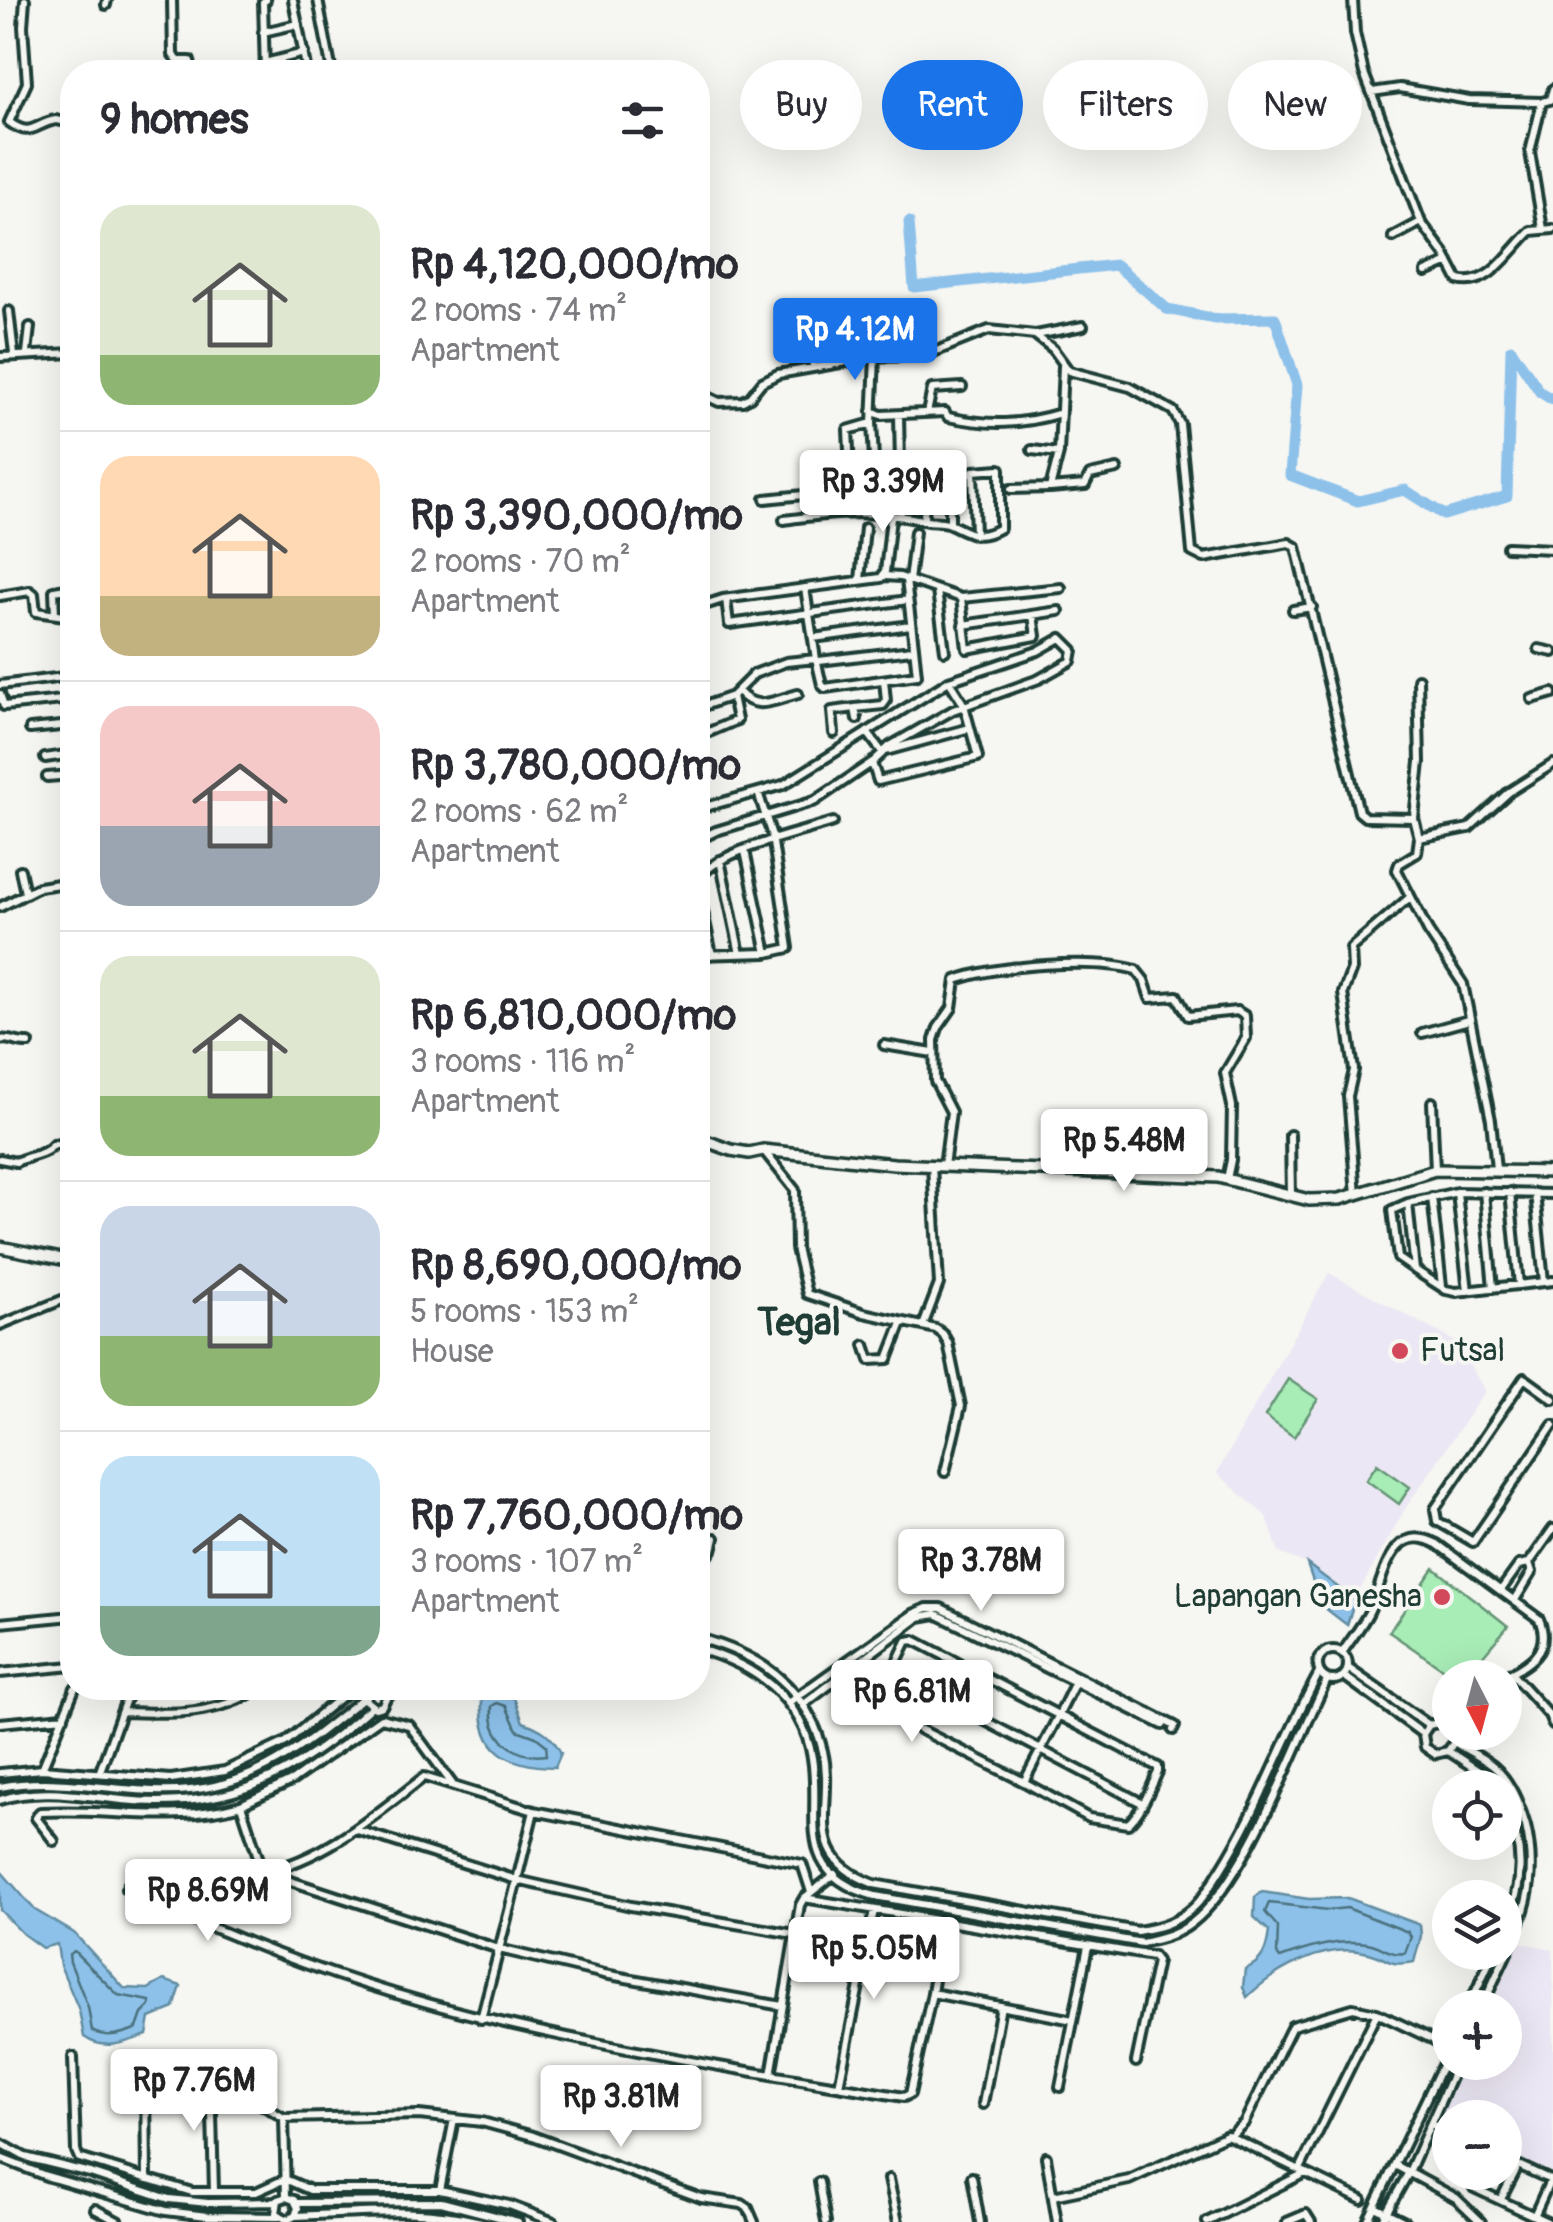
<!DOCTYPE html>
<meta charset="utf-8">
<style>
:root{--surface:#fff;--page:#f7f7f7;--text:#2b2b33;--muted:#7c7c81;--line:#e1e1e2;--accent:#1a73e8}
body{margin:0;font-family:Pangolin,sans-serif;background:var(--page);color:var(--text);height:100vh;display:flex;flex-direction:column;font-size:38px;white-space:nowrap}
*{box-sizing:border-box;margin:0}
p{font-size:32px;color:var(--muted)}
.icon{flex:none;width:55px;height:55px;fill:none;stroke:currentColor;stroke-width:2;stroke-linecap:round;stroke-linejoin:round}
.map{position:relative;flex:1;overflow:hidden}
.details{position:absolute;left:60px;top:60px;width:650px;height:1640px;display:flex;flex-direction:column;background:var(--surface);border-radius:40px;box-shadow:0 10px 40px #0002}
.details>*{flex:none}
.top-card{position:absolute;left:740px;top:60px;width:662px;height:90px;display:flex;gap:20px}
.needle{width:65px;rotate:174deg}
.fabs{position:absolute;left:1432px;top:1660px;display:grid;gap:20px}
.fabs a{display:grid;place-items:center;width:90px;height:90px;border-radius:50%;background:var(--surface);box-shadow:0 10px 40px #0002;font-size:50px}
.price{position:absolute;translate:-50% -85px;padding:0 22px;border-radius:10px;background:#fff;color:#222;font-size:32px;line-height:65px;filter:drop-shadow(0 2px 5px #0008)}
.price::after{content:'';position:absolute;left:50%;top:60px;width:30px;height:22px;margin-left:-15px;background:inherit;clip-path:polygon(0 0,100% 0,50% 100%)}
.price.selected{background:var(--accent);color:#fff}
ul{padding:0;list-style:none}
li{display:flex;align-items:center;gap:30px;height:250px;padding:0 40px}
li+li{border-top:2px solid var(--line)}
li span{display:grid;place-items:center;flex:none;width:280px;height:200px;border-radius:30px;color:#555}
li>.icon{margin-inline-start:auto}
span .icon{width:120px;height:120px;fill:#fffc;stroke-width:1}
li b{font-size:42px}
h2{display:flex;justify-content:space-between;align-items:center;height:120px;padding:0 40px;font-size:42px}
.tag{padding:0 35px;border-radius:45px;background:var(--surface);box-shadow:0 10px 40px #0002;font-size:35px;line-height:90px}
.tag.selected{background:var(--accent);color:#fff}
.map>svg:first-child{display:block}
.built{fill:#ece7f4}
.green{fill:#a8ecb6;stroke:#649475;stroke-width:2.5}
.water{fill:#8dc1ea;stroke:#618ca1;stroke-width:2.5}
.lines{fill:none;stroke-linecap:round;stroke-linejoin:round}
.shore{stroke:#4b727d;stroke-width:2.5}
.river{stroke:#8dc1ea;stroke-width:11}
.street-casing{stroke:#1f3d34;stroke-width:14}
.secondary-casing{stroke:#1f3d34;stroke-width:16}
.street{stroke:#f6f6f2;stroke-width:6}
.secondary{stroke:#f6f6f2;stroke-width:9}
.poi-dot{fill:#d1495b;stroke:#f6f6f2;stroke-width:4}
.labels{text-anchor:middle;dominant-baseline:central;stroke-width:8;stroke-linejoin:round;paint-order:stroke}
.poi-label{font-size:32px;fill:#1f3d34;stroke:#f6f6f2;text-anchor:start}
.quarter-label{font-size:38px;font-weight:bold;fill:#1f3d34;stroke:#f6f6f2}
</style>
<div class="map">
<svg width="1553" height="2222" viewBox="0 0 1553 2222">
<rect width="100%" height="100%" fill="#f6f6f2"/>
<filter id="ink" filterUnits="userSpaceOnUse"><feTurbulence type="fractalNoise" baseFrequency=".01" numOctaves="2"/><feDisplacementMap in="SourceGraphic" scale="20" xChannelSelector="R" yChannelSelector="G"/><feConvolveMatrix kernelMatrix="1 2 1 2 8 2 1 2 1" color-interpolation-filters="sRGB"/></filter>
<g filter="url(#ink)">
<path class="built" d="M1329,1273l127,69 29,49 -80,118 -49,88 -49,-33 -28,-11 -12,-36 -50,-44z
M1516,1942l37,7v236l-48,-22v-45h-55v19l-16,-8 29,-66 42,-1v-54l-18,-1z"/>
<path class="green" d="M1288,1379l30,20 -24,38 -29,-21z
M1377,1464l33,23 -11,17 -33,-24z
M1434,1568l74,58 -43,51h-10l-66,-45z"/>
<path class="water" d="M1307,1564l48,36 -8,25 -26,-20z
M491,1693l23,5 9,24c19,7 29,13 38,31l-6,14c-48,-1 -76,-16 -73,-68z
M0,1870l35,40 39,23 50,55 24,1 16,-9 17,6 -7,22 -24,10 -3,17c-21,7 -42,17 -63,2l-5,-27 -19,-45 -3,-21 -15,4 -19,-14 -23,-24z
M1262,1892l47,7 39,-1 72,27 1,11 -7,26c-29,5 -22,-3 -45,-9 -43,-11 -92,15 -122,44l-4,-10 2,-18c18,-7 22,-20 24,-38l-15,-14 1,-20z"/>
<g class="lines">
<path class="shore" d="M497,1703l9,3 11,24 19,7 10,8 1,10c-31,5 -58,-17 -55,-49z
M1269,1903l59,7 19,-2 61,24 3,5 -6,16c-15,3 -23,-8 -38,-10 -30,-4 -59,5 -87,15l-3,-4 1,-27 -13,-15z
M74,1951l44,44 32,6v5l-8,8 -5,14c-14,6 -30,11 -45,3l-4,-24 -18,-45 -1,-8z"/>
<path class="river" d="M909,222l5,65 202,-22 51,44 49,10 59,-1 22,67 -7,90 68,26 47,-11 39,25 63,-19 4,-147 29,43 13,8"/>
<defs>
<path id="street" d="M25,0l-2,26 4,57 -18,39c23,17 26,1 47,-2 1,0 15,3 16,3
M172,0l1,55 6,6h11l3,11
M293,0l14,72
M318,0l14,72
M1353,0l2,33 9,40 57,149 -28,15
M106,5l1,-5
M263,32l35,-8
M265,63l39,-10
M265,72l-2,-70 3,-2
M423,72v-3
M1372,92l28,-4 69,12 73,2
M1550,99l3,-10
M1421,222l23,31 14,27c31,9 53,-31 73,-49l22,-2
M1543,229l-13,-77 12,-50 11,-3
M1426,272l23,-10
M70,300h2
M9,311l5,43
M1036,335l47,-9
M27,353l3,-26
M0,357l72,-4
M875,357l-3,66 5,90
M1063,366l-4,87 -9,35 35,-3 5,-10 27,-6
M813,367l-1,-12 -10,-8 -4,-21 3,-11 13,-7
M698,392l21,10 24,-1 7,-4 12,-15 16,-8 97,-17 49,-1 65,-26 46,5 18,14 16,22 61,16 43,24 7,13 12,128 12,6 85,-15 7,4 63,265 6,5 49,1 5,20
M872,411l9,4 64,-3 3,5c41,9 73,8 113,-4
M927,413l5,-24 30,-2
M899,415l2,100
M1032,450l27,3
M950,465v59
M1011,489l39,-1
M765,499l86,-9
M852,510l-4,-80 24,-7
M784,520c56,-8 89,-10 143,1 7,1 18,0 23,3 20,9 28,17 50,4v-59l-27,2 2,64
M924,520l2,-56
M1507,547l46,2
M885,576l15,1 61,21 100,-10
M860,580l5,-52
M909,581l6,-49
M805,588l11,71
M937,591l8,60
M0,596l30,-5 4,3 2,18 36,5
M961,598l6,51 69,-13 -3,-21
M726,599l3,25 179,-24
M698,607l25,-8 158,-21 4,-6 6,-55
M1293,610l19,-3
M55,614l-1,-23 18,-3
M963,625l96,-14
M813,638l98,-13
M1539,649l14,3
M819,661l93,-11 2,-3 -8,-67
M68,676l4,36
M0,685l72,-9
M738,691c18,22 36,9 60,3
M0,694l4,12 68,-7
M1532,699l21,-6
M698,708l34,-12 22,-22 32,-12 30,-3 6,26 3,3 92,-13 -3,-28
M857,719l-2,-11 28,-3 3,-4 -2,-21
M30,729l42,-4
M709,732l28,-12 -5,-24
M867,732l15,20 88,-24
M834,733l-2,-22 23,-3
M45,758l27,-4
M872,763l6,18 100,-24 -14,-52 -15,-24
M47,777l25,-2
M698,809l85,-24 166,-104 89,-30 23,-13 12,12 -2,11 -32,18 -86,31 -63,36 -16,15 -59,40 -99,30 -18,9
M1414,818l6,-56 -2,-83
M745,851l22,102
M720,860l20,94
M20,870l5,23
M698,882c12,-31 103,-49 135,-60
M698,887l14,68
M0,907l39,-20 33,-5
M698,955l69,-2 22,-5 -17,-112 -14,-44
M1422,1033l47,-13
M0,1040c8,-3 17,4 29,3
M884,1045l49,8
M1432,1102l3,68
M1290,1135l1,61
M764,1151l31,39 1,58 11,46 57,19 72,16 7,5 5,9 13,63 -16,66
M0,1159l16,3c11,-6 30,-7 37,-17l19,-3
M944,1166l7,-54 -16,-31 -1,-41 4,-12 14,-20 4,-28c42,-15 137,-22 180,-10l8,10 6,18 27,-2 11,20 49,-5 8,5 1,22 -21,35 7,33 -1,54 -4,19
M1496,1169l-5,-49 -28,-136 -35,-53 -31,-61 2,-6 18,-11 2,-15 50,-10 40,-36 44,-28
M1484,1192l9,96
M1510,1192l9,93
M1457,1193l11,98
M1535,1193l9,89
M1553,1194l-96,-2 -49,11 7,67 31,20 10,2 97,-11
M1356,1195l-8,-99 6,-26 -11,-77 9,-24 -1,-21 58,-50
M1432,1197l10,89
M1408,1203l-16,7 6,48 16,11
M0,1325l72,-29
M923,1326l16,-42 -7,-118
M865,1345l5,15 18,-1 14,-36
M1553,1399l-29,-21 -89,131 2,12 36,21 80,-117
M1501,1590l18,-25 10,-2 24,-34
M1515,1600l17,-28 -3,-9
M698,1607l3,-42 11,-15 3,-12
M0,1623l72,-7
M698,1638c61,16 110,49 125,113 13,55 -24,105 51,133l263,47c19,-3 36,-7 51,-19 15,-11 23,-28 33,-43 39,-62 63,-132 98,-196
M698,1649c55,15 104,48 114,109 10,60 -21,115 63,138l267,47c18,-4 35,-8 50,-20 55,-43 103,-178 135,-243
M1318 1665a15 15 0 1 1 30 0a15 15 0 1 1-30 0Z
M1342,1653c9,-14 20,-27 27,-41 15,-30 20,-93 68,-68l102,75c14,33 -12,46 -37,59
M1348,1668l81,57
M892,1672l-16,29v6l148,75
M0,1673l72,-7
M1511,1673l38,42 4,10
M1344,1676l79,58
M1078,1677l-3,5c-16,34 -34,67 -51,100l65,36 39,6c14,-12 22,-35 30,-52v-5l-244,-127 -7,1 -15,31 250,131
M369,1688l-4,12 10,8 7,-2 5,-10 12,-8
M382,1688l5,8
M788,1703l125,-89 14,-6h14l234,118 -2,4
M803,1705l116,-88 17,-3 227,111
M122,1712c50,2 94,4 138,-24
M0,1723l64,-6
M1450,1728l-8,-6 -13,3 -6,9 2,13 10,7 13,-3 6,-9 -1,-10
M1454,1742c12,8 28,15 39,24 18,15 27,39 33,60 18,74 -17,116 -44,182
M1448,1751l40,26 7,11
M42,1769l33,-81
M100,1771l30,-83
M0,1773l42,-4 129,10 54,-8 61,-29 66,-54
M453,1785l-44,-60 -28,-7 -88,62 -52,25 22,67 -71,13 -63,-1 -3,5c30,20 72,32 105,46 178,75 351,108 540,140l29,-170 4,-7 31,-24
M0,1787c51,-10 102,2 153,4 91,5 145,-40 211,-94
M0,1800c38,-13 82,-4 122,0 107,11 171,-23 249,-93
M1505,1805c20,42 19,80 0,122
M357,1830l160,50 17,-69
M54,1841l-18,-23 4,-6c68,-4 134,12 201,-7
M804,1898l349,58 4,5 -21,101
M932,1993l141,27
M782,2006l-178,-32 -105,-25 -236,-77c62,-13 112,-57 161,-95l110,34 268,53 9,28
M1468,2008l26,-56
M481,2019l36,-139 114,26 163,28
M73,2057l3,94 3,7 113,34h64l29,-13
M771,2075l133,22 6,-3 22,-101 11,-70
M211,2076l3,115
M839,2086l35,-176
M1060,2087l28,-141
M983,2104l18,-98
M284,2118l2,79
M454,2119l-14,71 69,15 45,17
M1431,2124l19,9
M1231,2135l13,-12 48,-97 61,-18 24,5
M0,2143l25,14 65,16 79,26 39,4 69,-1
M1046,2157l11,65
M0,2158l46,18 120,35 41,5 72,1
M1505,2159l48,22
M1395,2165l61,33 25,24
M1300,2169l77,-156 61,29
M1476,2172l-4,10 2,6 73,34
M972,2177l8,45
M147,2179l-1,-104 4,-3 48,-2h7l79,48 135,-3 63,7 51,14 168,62 41,6 6,4 6,14
M285,2179l25,11h130
M889,2179l9,43
M819,2182l7,40
M1053,2196l76,-16 98,-45 135,65
M1501,2199l15,-29
M297,2203l144,-1 77,20
M1375,2207l30,15
M95,2209l24,13
M295,2216l3,-8 -4,-8 -8,-3 -8,3 -2,13 11,7 8,-4c62,-2 126,-10 186,6
M1534,2216l14,-31
M1207,2222l98,-49
M1287,2222l19,-8 5,8
M1367,2222l83,-173
M1381,2222l28,-50 49,-110"/>
<path id="secondary" d="M698,1138l33,12 18,3 14,-3 131,14 324,13 91,23 31,-1 95,-29 118,2
M0,1247l72,14"/>
</defs>
<use href="#street" class="street-casing"/>
<use href="#secondary" class="secondary-casing"/>
<use href="#street" class="street"/>
<use href="#secondary" class="secondary"/>
</g>
</g>
<g class="poi-dot">
<circle cx="1400" cy="1351" r="10"/>
<circle cx="1442" cy="1597" r="10"/>
</g>
<g class="labels">
<g class="poi-label">
<text x="1420" y="1351">Futsal</text>
<text x="1422" y="1597" text-anchor="end">Lapangan Ganesha</text>
</g>
<g class="quarter-label">
<text x="799" y="1323">Tegal</text>
</g>
</g>
</svg>
<div class="fabs">
<a><svg class="needle" viewBox="-14 -14 28 28"><path d="M0-13l5 13h-10z" fill="#e53935"/><path d="M0 13l5-13h-10z" fill="#7c7c81"/></svg></a>
<a><svg class="icon" aria-label="locate" viewBox="0 0 24 24"><circle cx="12" cy="12" r="6"/><path d="M12 2v4M12 18v4M2 12h4M18 12h4"/></svg></a>
<a><svg class="icon" aria-label="layers" viewBox="0 0 24 24"><path d="M12 4l9 5-9 5-9-5zM3 14l9 5 9-5"/></svg></a>
<a>+</a>
<a>−</a>
</div>
<b class="price selected" style="left:855px;top:383px">Rp 4.12M</b>
<b class="price" style="left:883px;top:535px">Rp 3.39M</b>
<b class="price" style="left:1124px;top:1194px">Rp 5.48M</b>
<b class="price" style="left:981px;top:1614px">Rp 3.78M</b>
<b class="price" style="left:912px;top:1745px">Rp 6.81M</b>
<b class="price" style="left:208px;top:1944px">Rp 8.69M</b>
<b class="price" style="left:874px;top:2002px">Rp 5.05M</b>
<b class="price" style="left:194px;top:2134px">Rp 7.76M</b>
<b class="price" style="left:621px;top:2150px">Rp 3.81M</b>
<div class="top-card">
<a class="tag">Buy</a>
<a class="tag selected">Rent</a>
<a class="tag">Filters</a>
<a class="tag">New</a>
</div>
<section class="details">
<h2>9 homes<svg class="icon" aria-label="filters" viewBox="0 0 24 24"><path d="M4 7h16M4 17h16"/><circle cx="9" cy="7" r="2"/><circle cx="15" cy="17" r="2"/></svg></h2>
<ul>
<li><span style="background:linear-gradient(#dfe7d0 75%,#8fb573 0)"><svg class="icon" aria-label="home" viewBox="0 0 24 24"><path d="M3 11l9-7 9 7M6 9v11h12V9"/></svg></span><div><b>Rp 4,120,000/mo</b><p>2 rooms · 74 m²</p><p>Apartment</p></div></li>
<li><span style="background:linear-gradient(#ffd9b3 70%,#c2b280 0)"><svg class="icon" aria-label="home" viewBox="0 0 24 24"><path d="M3 11l9-7 9 7M6 9v11h12V9"/></svg></span><div><b>Rp 3,390,000/mo</b><p>2 rooms · 70 m²</p><p>Apartment</p></div></li>
<li><span style="background:linear-gradient(#f6c9c9 60%,#9aa5b1 0)"><svg class="icon" aria-label="home" viewBox="0 0 24 24"><path d="M3 11l9-7 9 7M6 9v11h12V9"/></svg></span><div><b>Rp 3,780,000/mo</b><p>2 rooms · 62 m²</p><p>Apartment</p></div></li>
<li><span style="background:linear-gradient(#dfe7d0 70%,#8fb573 0)"><svg class="icon" aria-label="home" viewBox="0 0 24 24"><path d="M3 11l9-7 9 7M6 9v11h12V9"/></svg></span><div><b>Rp 6,810,000/mo</b><p>3 rooms · 116 m²</p><p>Apartment</p></div></li>
<li><span style="background:linear-gradient(#c9d6e8 65%,#8fb573 0)"><svg class="icon" aria-label="home" viewBox="0 0 24 24"><path d="M3 11l9-7 9 7M6 9v11h12V9"/></svg></span><div><b>Rp 8,690,000/mo</b><p>5 rooms · 153 m²</p><p>House</p></div></li>
<li><span style="background:linear-gradient(#bfe0f5 75%,#7fa58c 0)"><svg class="icon" aria-label="home" viewBox="0 0 24 24"><path d="M3 11l9-7 9 7M6 9v11h12V9"/></svg></span><div><b>Rp 7,760,000/mo</b><p>3 rooms · 107 m²</p><p>Apartment</p></div></li>
</ul>
</section>
</div>
